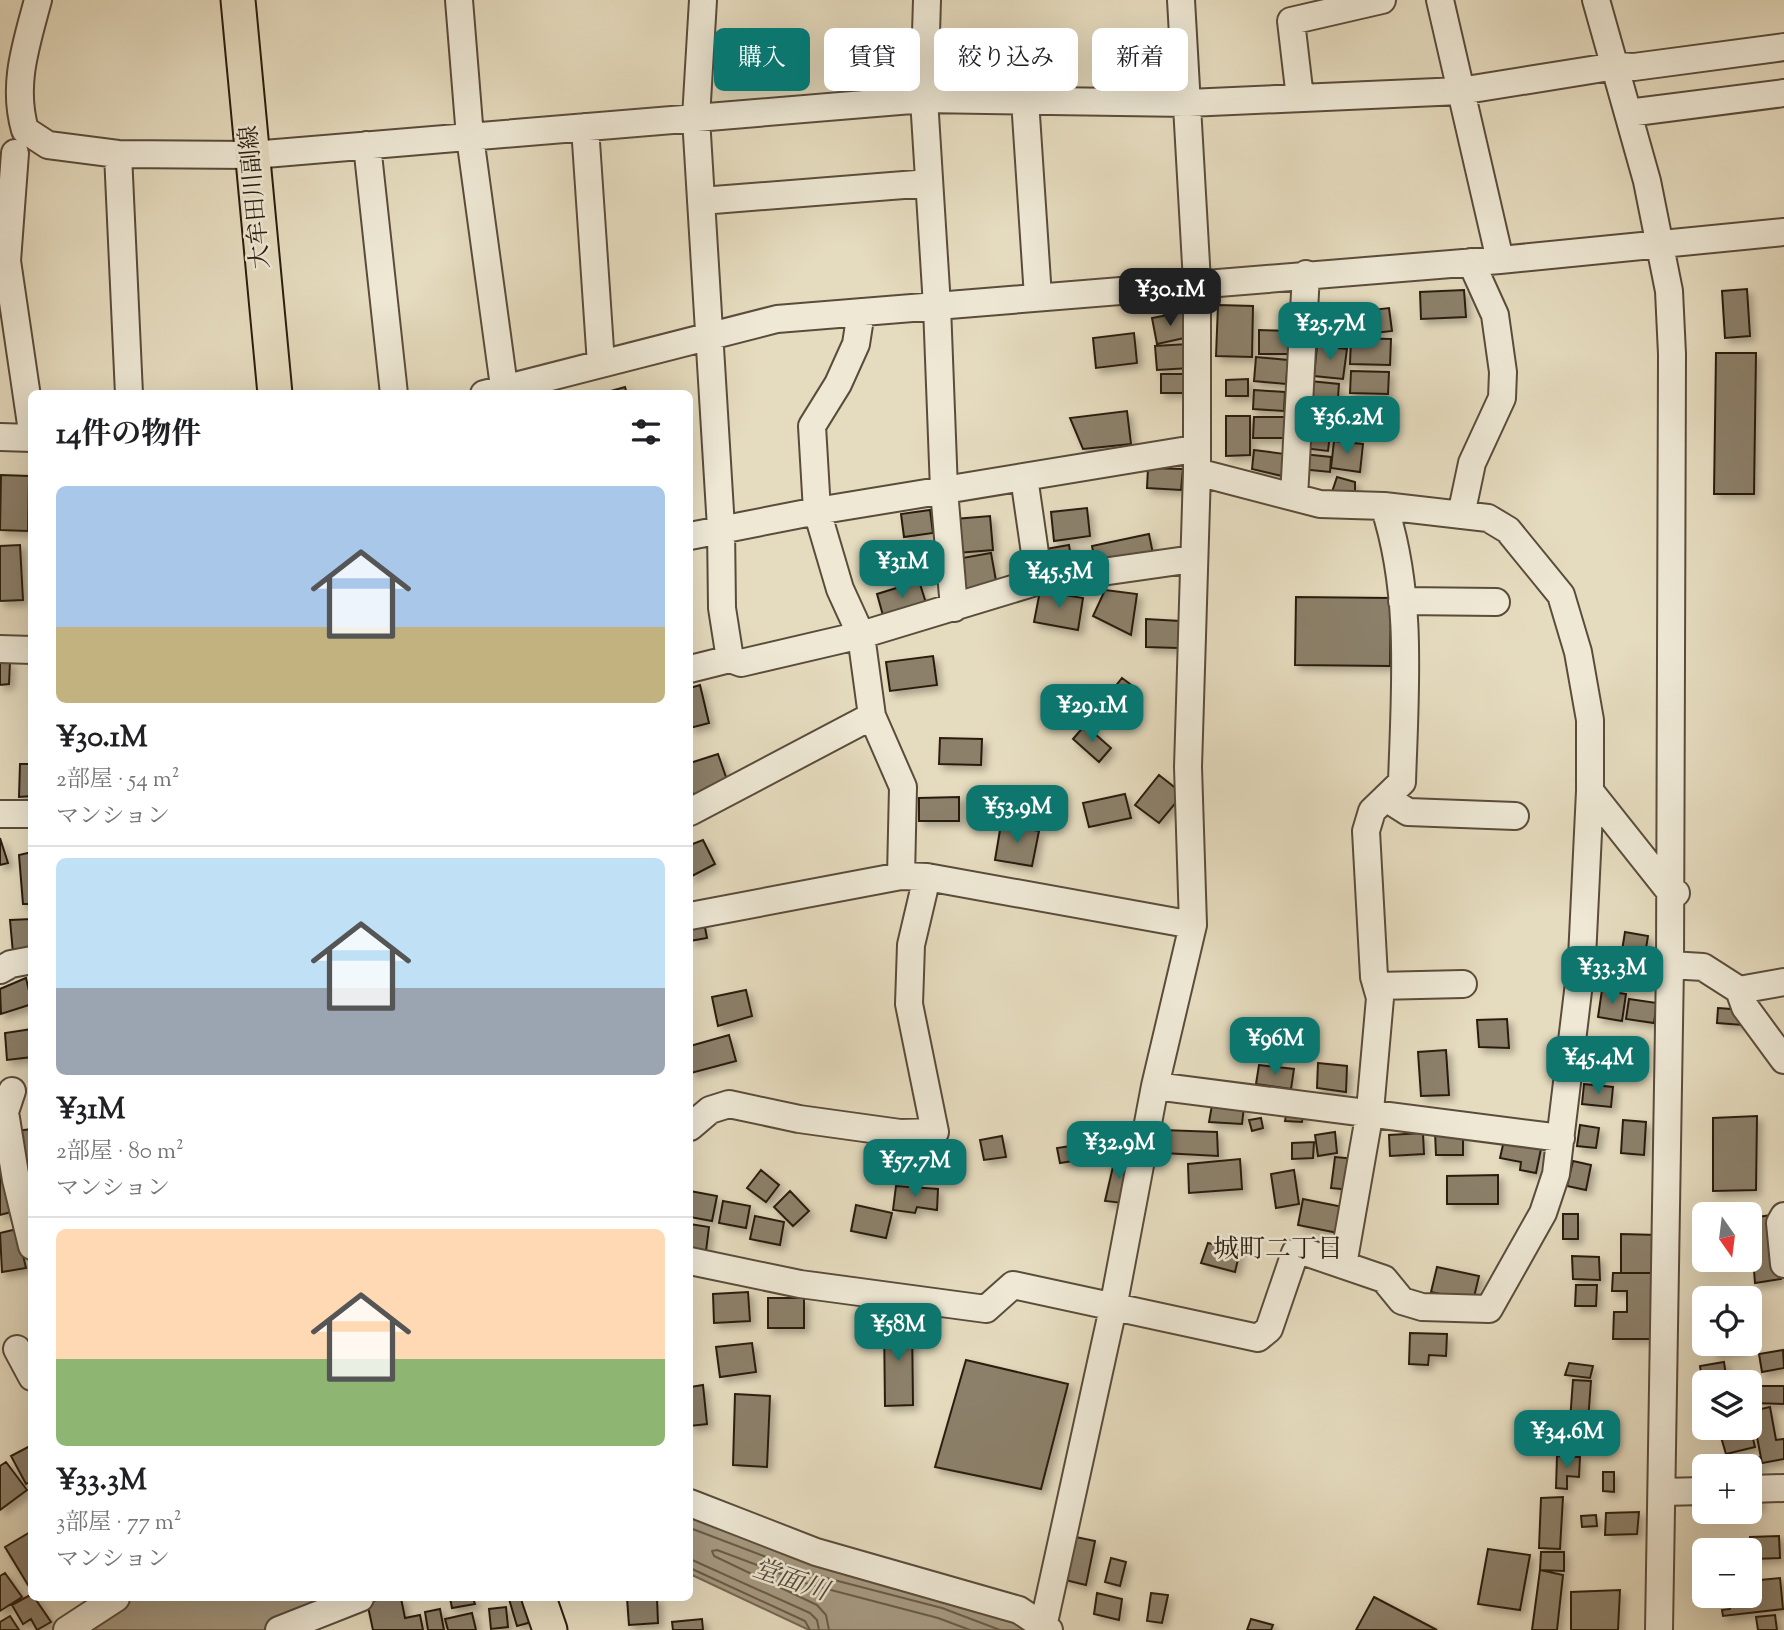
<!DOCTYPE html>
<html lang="ja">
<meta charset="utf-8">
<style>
:root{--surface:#fff;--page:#f6f6f6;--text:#202124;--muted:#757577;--line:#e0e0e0;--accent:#0f766e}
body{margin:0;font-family:"Sorts Mill Goudy","Noto Serif JP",serif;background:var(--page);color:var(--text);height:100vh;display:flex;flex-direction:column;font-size:26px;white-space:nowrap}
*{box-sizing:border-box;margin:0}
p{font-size:23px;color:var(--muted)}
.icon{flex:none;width:38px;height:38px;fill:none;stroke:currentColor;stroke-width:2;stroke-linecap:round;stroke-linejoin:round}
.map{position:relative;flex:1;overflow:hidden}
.details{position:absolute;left:28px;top:390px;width:665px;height:1211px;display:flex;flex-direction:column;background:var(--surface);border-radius:10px;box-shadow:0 7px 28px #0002}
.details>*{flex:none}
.top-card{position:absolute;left:714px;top:28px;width:665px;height:63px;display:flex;gap:14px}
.needle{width:46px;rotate:166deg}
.fabs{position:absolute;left:1692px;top:1202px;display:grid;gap:14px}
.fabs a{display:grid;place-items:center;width:70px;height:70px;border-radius:10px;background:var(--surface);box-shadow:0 7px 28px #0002;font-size:35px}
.price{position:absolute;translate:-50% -60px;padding:0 16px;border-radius:14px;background:var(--accent);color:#fff;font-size:23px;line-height:46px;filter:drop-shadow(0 2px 4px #0008)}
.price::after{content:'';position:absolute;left:50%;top:42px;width:21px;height:16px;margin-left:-10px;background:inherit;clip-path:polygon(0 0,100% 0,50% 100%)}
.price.active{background:#222;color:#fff}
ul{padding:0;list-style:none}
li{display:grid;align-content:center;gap:14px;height:371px;padding:0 28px}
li+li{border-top:2px solid var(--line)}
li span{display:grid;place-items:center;height:217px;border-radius:10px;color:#555}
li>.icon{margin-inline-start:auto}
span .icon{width:126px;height:126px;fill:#fffc;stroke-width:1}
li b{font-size:30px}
h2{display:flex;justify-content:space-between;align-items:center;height:84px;padding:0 28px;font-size:30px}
.tag{padding:0 24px;border-radius:10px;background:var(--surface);box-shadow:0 7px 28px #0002;font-size:24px;line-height:63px}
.tag.active{background:var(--accent);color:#fff}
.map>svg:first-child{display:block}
.water{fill:#a69a82;stroke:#756854;stroke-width:2}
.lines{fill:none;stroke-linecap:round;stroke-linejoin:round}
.shore{stroke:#695c48;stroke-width:2}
.building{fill:#8c806a;stroke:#2c1d0f;stroke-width:2;filter:url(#shadow)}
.minor-casing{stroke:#5a4c3b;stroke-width:30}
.major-casing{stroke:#2c1d0f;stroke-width:37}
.minor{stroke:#eee8d5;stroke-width:26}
.major{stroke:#e5dbbe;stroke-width:33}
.labels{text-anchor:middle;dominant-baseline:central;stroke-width:5;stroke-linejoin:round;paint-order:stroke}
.street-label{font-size:24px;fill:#2c1d0f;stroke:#eee8d5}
.neighbourhood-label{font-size:26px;fill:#2c1d0f;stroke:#eee8d5}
.water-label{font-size:26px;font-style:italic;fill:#574937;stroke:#eee8d5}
</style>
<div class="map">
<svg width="1784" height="1630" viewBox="0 0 1784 1630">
<defs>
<filter id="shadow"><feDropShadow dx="4.5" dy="4.5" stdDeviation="3.5" flood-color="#0004"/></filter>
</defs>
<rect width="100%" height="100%" fill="#e5dbbe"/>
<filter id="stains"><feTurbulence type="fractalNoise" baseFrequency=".00286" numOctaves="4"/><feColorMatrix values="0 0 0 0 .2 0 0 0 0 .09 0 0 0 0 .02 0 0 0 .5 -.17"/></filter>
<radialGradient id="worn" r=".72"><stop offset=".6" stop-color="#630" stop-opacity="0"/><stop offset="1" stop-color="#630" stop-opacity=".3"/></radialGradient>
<path class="water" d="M690,1511l256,82 89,37h-226l-119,-56z
M132,1598h211l-74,32h-184l2,-5z"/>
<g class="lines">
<path class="shore" d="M690,1528l121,46 131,34 58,22
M690,1559l120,54 7,7 2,10
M690,1568l115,53 5,9
M829,1630l-3,-15 -9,-10 -103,-49 -2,-5 5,-1 91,34 130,34 32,12"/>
</g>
<path class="building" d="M1747,289l3,47 -25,2 -3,-47z
M1464,290l2,27 -45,2 -1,-27z
M1218,305l35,1 -1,51 -36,-1z
M1389,308l3,23 -42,5 -3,-23z
M1312,309l31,2 -2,26 -31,-3z
M1184,312l5,25 -32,7 -5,-26z
M1259,330l30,1v23h-30z
M1134,333l3,30 -41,5 -3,-30z
M1351,338l40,1 -1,26 -40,-1z
M1188,344l2,24 -33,2 -2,-24z
M1317,346l30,3 -4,30 -29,-3z
M1716,353h40l-2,141h-40z
M1256,357l32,3 -2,24 -32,-3z
M1351,371l38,1 -1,22 -38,-1z
M1161,374h30v19h-30z
M1248,379v17h-22v-16z
M1310,381l29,3 -2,26 -29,-3z
M625,387l2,7h-27z
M1254,390l31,2 -1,19 -31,-2z
M1343,400l27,4 -2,16 -27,-5z
M1127,411l4,33 -48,5 -13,-31z
M1307,412l25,4 -4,35 -25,-3z
M1226,416h24v39l-24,1z
M1254,417h32v21h-33z
M1334,441l29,3 -3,28 -29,-4z
M1254,450l31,4 -3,22 -30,-7z
M1303,454l28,3 -1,15 -29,-3z
M1148,468l35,1 -2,21 -34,-2z
M1,475l28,1 -1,55 -28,-1z
M1337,477l18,5v12l-24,1z
M1087,508l3,28 -36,5 -3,-29z
M930,510l3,23 -29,4 -3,-23z
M990,516l3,34 -36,3 -2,-34z
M1149,534l4,20 -57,12 -4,-20z
M20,545l3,55 -23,1v-55z
M1069,545l4,25 -29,5 -4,-25z
M991,553l7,39 -33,6 -8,-39z
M889,556h36v24h-36z
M919,581l8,25 -43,13 -7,-25z
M1105,590l32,4 -6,41 -38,-19z
M1040,591l43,7 -5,32 -44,-8z
M1296,597l95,1 -1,68 -95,-1z
M1146,619l34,2 -2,27 -32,-1z
M933,656l4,29 -47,6 -4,-29z
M0,662h10l-1,22 -9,1z
M1122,678l16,12 -16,20 -15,-13z
M700,685l9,38 -19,5v-40z
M1085,725l26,23 -12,14 -26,-23z
M940,738l42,1 -1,26 -42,-1z
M718,754l10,29 -35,12 -3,-12v-20z
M20,764h12v32l-13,1z
M1159,775l24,19 -24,29 -24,-18z
M1125,794l6,24 -42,9 -6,-24z
M959,797v24h-40v-23z
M1001,824l38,7 -7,35 -37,-6z
M0,838l8,25 -8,2z
M703,840l12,24 -25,13v-32z
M32,852v52h-9l-4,-49z
M32,919v32l-19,2 -3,-33z
M704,922l3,16 -17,3v-17z
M1625,932l23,4 -6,37 -23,-4z
M26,978l6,26 -31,10 -1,-25z
M746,990l6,26 -34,10 -6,-29z
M1602,990l24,4 -4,27 -24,-4z
M1629,999l28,4 -3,20 -28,-4z
M1718,1008l26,2 -1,15 -26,-2z
M1507,1019l2,29 -30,-1 -2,-27z
M32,1029v28l-25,3 -2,-27z
M729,1035l7,26 -45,12 -1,-27z
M1446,1050l3,45 -28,1 -3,-44z
M1592,1055l21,2 -3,20 -20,-2z
M1318,1063l29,3 -1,26 -29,-4z
M1259,1065l35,4 -3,20 -35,-5z
M1584,1084l29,3 -2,20 -29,-3z
M1212,1105l32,1 -2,18 -33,-2z
M1288,1105l16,2 -2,15 -17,-1z
M1757,1116l-1,74 -43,1v-73z
M1261,1118l2,10 -11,3 -3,-11z
M1623,1120l23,2 -2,33 -23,-2z
M1580,1125l19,3 -3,20 -19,-2z
M32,1129v39l-10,2 -6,-39z
M1162,1130l55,2 1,24 -55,-3z
M1101,1132l37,7 -2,18 -37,-6z
M1335,1132l2,21 -19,3 -3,-21z
M1435,1132h28v23h-27z
M1423,1133l1,21 -34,2 -1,-21z
M1002,1136l4,21 -22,3 -4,-20z
M1505,1136l37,8 -6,29 -16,-3 1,-8 -21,-4z
M1314,1142l-1,16 -21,1v-16z
M1071,1146l2,15 -13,2 -3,-15z
M1335,1157l20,2 -3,31 -21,-2z
M1115,1158l17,3 -9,42 -18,-2z
M1240,1159l2,30 -53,4 -1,-29z
M1573,1161l18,4 -5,25 -19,-4z
M761,1170l18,15 -13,17 -19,-14z
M1294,1170l5,34 -23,4 -5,-34z
M7,1172l8,39 -15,4v-41z
M1498,1175v29h-51v-28z
M896,1186l42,3 -1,21 -20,-3 -2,6 -22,-3z
M690,1191l27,5 -5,25 -22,-4z
M790,1191l19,20 -16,15 -19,-19z
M1303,1199l45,9 -5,26 -45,-9z
M723,1201l27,5 -4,22 -27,-5z
M856,1205l36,8 -6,25 -35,-7z
M1563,1214h15v25h-15z
M1772,1215l9,64 -26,4 -5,-65z
M755,1216l29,6 -4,23 -30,-6z
M690,1224l19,3 -3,24 -16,-2z
M17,1229l9,39 -24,4 -2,-39z
M1621,1234l36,1 -1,38h-35z
M1208,1243l32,8 -5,21 -34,-9z
M1572,1256l27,1 1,23 -27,-1z
M1437,1267l42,9 -6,25 -42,-9z
M1613,1273h43l1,66h-44l1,-27h13v-21h-15z
M1576,1285h21l-1,21h-21z
M748,1292l2,29 -36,2 -1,-29z
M768,1298h36v30h-36z
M884,1320h28l1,85 -28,1z
M1410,1333l37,1 -1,22 -17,-1 -1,10 -19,-1z
M752,1343l4,29 -36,5 -4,-30z
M1713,1344h30l1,5 -29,5z
M1783,1350l1,18 -22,4 -3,-18z
M966,1360l102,24 -27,105 -106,-22z
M1724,1362l2,14 -24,4 -2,-14z
M1569,1363l24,3 -3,12 -25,-3z
M1573,1380l18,1 -3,40h-18z
M703,1385l4,39 -17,2v-39z
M1753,1386h31v18l-31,-1z
M735,1394l35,2 -3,71 -34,-2z
M1770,1407l6,33 8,-1v20l-22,4 -10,-52z
M1751,1430l4,17 -29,7 -5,-17z
M32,1445v36l-6,3 -15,-28z
M1557,1456l23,1 -1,20 -12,-1v13l-11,-1z
M1759,1457l1,14 -10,1v-6h-18l-1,-6z
M6,1462l21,28 -27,20v-44z
M1603,1472h11v20l-11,-1z
M1759,1496l1,10 -10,1v-10z
M1563,1497l-3,52 -21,-1 2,-50z
M1639,1512l-2,22 -32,1 1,-22z
M1596,1515l1,11 -15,1 -1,-11z
M32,1531v52l-4,2 -23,-38z
M1071,1536l24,5 -9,44 -25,-6z
M1779,1536l1,22 -27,1 -3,-9h-21v-5l21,-1v-7z
M1488,1549l42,6 -10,55 -42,-6z
M1541,1552h23v19l-24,-1z
M1111,1558l15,4 -6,24 -15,-4z
M1540,1570l23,5 -6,55h-25z
M5,1573l17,24 -22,14v-35z
M1780,1578l3,31 -60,7 -1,-6 8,-1 -1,-13h21v-15z
M1620,1590l-2,40h-47v-38z
M1097,1593l25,6 -3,21 -25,-6z
M1151,1593l17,2 -6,28 -15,-2z
M32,1594l19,28 -14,8 -6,-11 -8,5 -11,-19z
M1374,1597l63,33h-81z
M387,1598h14l4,20 15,-3 3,15h-50l-6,-28z
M450,1598h23l2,6 -23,4z
M533,1598l6,22 -22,6 -8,-27z
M627,1598h30l1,25 -29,2z
M506,1607l2,20 -17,2 -2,-20z
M440,1609l4,21h-16l-3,-18z
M472,1613l4,17h-28l-3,-11z
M1775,1615l2,15h-19l-2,-13z
M10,1616l9,14h-19v-8z
M702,1619l1,11h-30l-1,-8z
M1251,1619l22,6 -2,5h-24z"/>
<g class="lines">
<defs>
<path id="minor" d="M38,0c-12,45 -26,85 -13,130l23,15 70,9 134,1 672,-56 264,4 272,-12 156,-25 18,1 150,-20
M459,0l11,137 35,257
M703,0l-7,118 25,410 1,80 8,51
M927,0l-3,99 13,207 7,184 10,118
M1440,0l60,260
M1596,0l51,181 22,110 3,63 -2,611 -11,665
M1300,98l-9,-77 91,-21
M1025,100l13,197
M1628,113l156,-20
M585,127l16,237
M367,145l27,249
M15,153l-8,108 25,170
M118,154l11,240
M701,201l228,-18
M861,312l-5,32 -18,40 -26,42 5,85 23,78 21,46 11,81 31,71 -2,89
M484,394l293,-75 723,-59 284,-28
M0,437l32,1
M1024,477l15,104
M1294,497l12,-223
M1461,515l11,-52 30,-65 1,-26 -8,-57 -24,-53
M690,536l127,-25 377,-62
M1402,601l94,1
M0,649l32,1
M690,669l40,-10 11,4 120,-28 178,-54 154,-22
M1590,791l81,102h5
M1386,798l22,14 107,4
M690,812l182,-96
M0,814h32
M690,916l211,-40 26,1 266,48
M1670,965l33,2 36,23 6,17 39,53
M0,970l11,-6 21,-4
M1377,986l86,-2
M1739,990l45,-8
M1155,1086l406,52
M12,1091l-7,21 11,68 16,66
M690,1127l20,-17 19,-6 70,15 101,14 35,-1 -26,-128 2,-59 16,-68
M1784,1216l-4,7 4,41
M690,1261l110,23 186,25 27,-24 245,53 11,-9 26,-76 10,-1 79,27 18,22 20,6 67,2 54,-96 13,-39 26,-216 8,-167v-71l-12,-68 -17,-57 -53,-65 -20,-12 -104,-12 -64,-2 -123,-32
M1343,1265l27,-154 10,-113 -6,-21 -8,-146 6,-20 30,-29c3,-93 11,-188 -18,-276
M17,1349l15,28
M1750,1489l34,-1
M1662,1492l42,-1
M690,1503l126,49 203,58 30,20
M1043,1627l70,-319 42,-222 38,-161 -5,-158 9,-295v-190l-16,-282
M67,1630l49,-32
M279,1630l81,-32"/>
<path id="major" d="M238,0l37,394
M539,1598l11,32"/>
</defs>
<use href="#minor" class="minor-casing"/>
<use href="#major" class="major-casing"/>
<use href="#minor" class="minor"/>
<use href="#major" class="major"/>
</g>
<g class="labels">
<g class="street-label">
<text transform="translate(256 197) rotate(-95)">大牟田川副線</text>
</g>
<g class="neighbourhood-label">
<text x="1278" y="1250">城町二丁目</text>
</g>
<g class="water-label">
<text transform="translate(790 1581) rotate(19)">堂面川</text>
</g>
</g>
<rect width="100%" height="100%" filter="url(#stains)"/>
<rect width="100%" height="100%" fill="url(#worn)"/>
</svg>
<div class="fabs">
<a><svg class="needle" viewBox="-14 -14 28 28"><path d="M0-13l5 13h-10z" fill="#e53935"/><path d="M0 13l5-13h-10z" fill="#757577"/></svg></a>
<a><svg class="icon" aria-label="locate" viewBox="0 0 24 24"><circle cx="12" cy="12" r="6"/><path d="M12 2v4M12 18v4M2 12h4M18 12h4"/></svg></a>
<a><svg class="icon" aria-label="layers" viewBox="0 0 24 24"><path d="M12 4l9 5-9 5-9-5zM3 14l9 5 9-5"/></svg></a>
<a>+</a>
<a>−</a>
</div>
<b class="price active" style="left:1170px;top:328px">¥30.1M</b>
<b class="price" style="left:1330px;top:362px">¥25.7M</b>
<b class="price" style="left:1347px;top:456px">¥36.2M</b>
<b class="price" style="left:902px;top:600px">¥31M</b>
<b class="price" style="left:1059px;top:610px">¥45.5M</b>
<b class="price" style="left:1092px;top:744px">¥29.1M</b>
<b class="price" style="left:1017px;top:845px">¥53.9M</b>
<b class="price" style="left:1612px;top:1006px">¥33.3M</b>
<b class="price" style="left:1275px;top:1077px">¥96M</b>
<b class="price" style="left:1598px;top:1096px">¥45.4M</b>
<b class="price" style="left:1119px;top:1181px">¥32.9M</b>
<b class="price" style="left:915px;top:1199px">¥57.7M</b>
<b class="price" style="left:898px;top:1363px">¥58M</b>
<b class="price" style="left:1567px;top:1470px">¥34.6M</b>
<div class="top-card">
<a class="tag active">購入</a>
<a class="tag">賃貸</a>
<a class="tag">絞り込み</a>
<a class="tag">新着</a>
</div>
<section class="details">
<h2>14件の物件<svg class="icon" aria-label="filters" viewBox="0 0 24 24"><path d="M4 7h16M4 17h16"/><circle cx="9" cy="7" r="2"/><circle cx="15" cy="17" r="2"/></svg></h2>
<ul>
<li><span style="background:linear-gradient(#a9c7e8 65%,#c2b280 0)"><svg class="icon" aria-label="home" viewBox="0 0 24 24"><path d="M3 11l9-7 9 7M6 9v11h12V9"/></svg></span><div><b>¥30.1M</b><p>2部屋 · 54 m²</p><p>マンション</p></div></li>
<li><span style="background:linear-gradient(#bfe0f5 60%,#9aa5b1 0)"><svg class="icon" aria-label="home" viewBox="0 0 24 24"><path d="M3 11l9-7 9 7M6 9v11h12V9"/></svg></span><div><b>¥31M</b><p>2部屋 · 80 m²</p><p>マンション</p></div></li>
<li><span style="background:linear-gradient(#ffd9b3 60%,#8fb573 0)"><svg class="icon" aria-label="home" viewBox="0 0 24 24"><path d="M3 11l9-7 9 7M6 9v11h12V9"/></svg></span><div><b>¥33.3M</b><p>3部屋 · 77 m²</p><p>マンション</p></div></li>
</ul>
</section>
</div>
